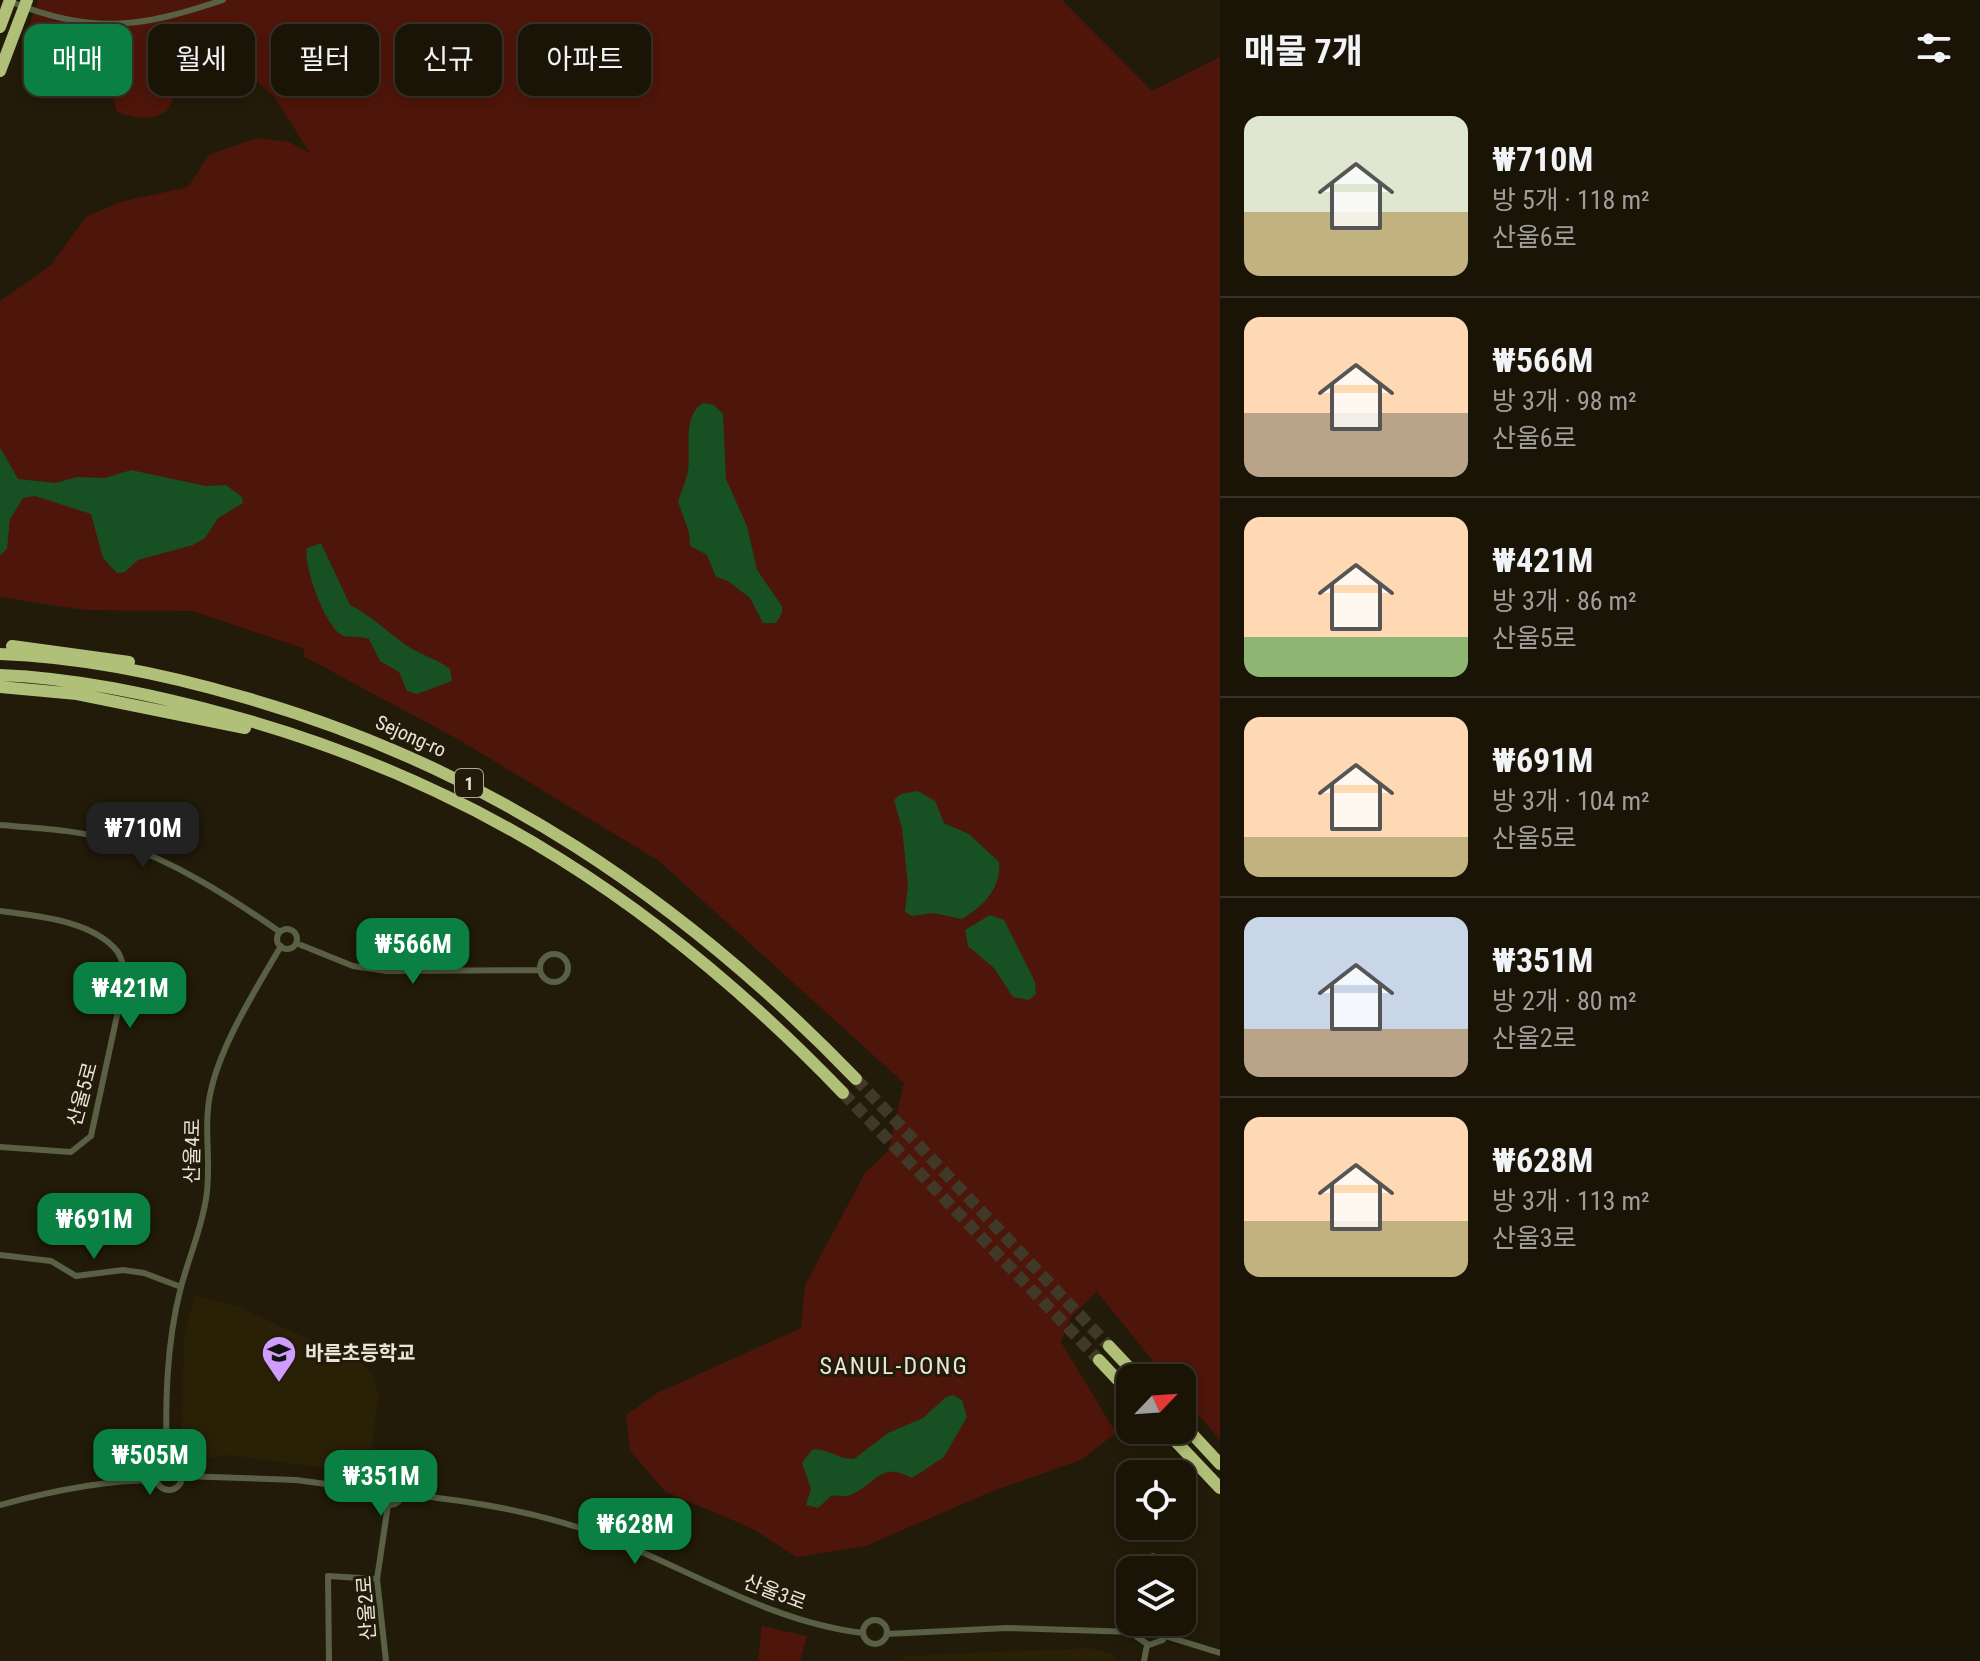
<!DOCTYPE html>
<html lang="ko">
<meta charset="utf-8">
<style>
:root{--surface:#1a1407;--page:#231d11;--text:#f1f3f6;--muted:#9f9e9b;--line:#383328;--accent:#0b8043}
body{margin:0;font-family:"Roboto Condensed","Noto Sans KR",sans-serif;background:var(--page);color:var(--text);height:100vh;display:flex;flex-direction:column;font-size:30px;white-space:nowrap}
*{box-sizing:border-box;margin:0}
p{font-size:26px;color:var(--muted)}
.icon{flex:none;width:44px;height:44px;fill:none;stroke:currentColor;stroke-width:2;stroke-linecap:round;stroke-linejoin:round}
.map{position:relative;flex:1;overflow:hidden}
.details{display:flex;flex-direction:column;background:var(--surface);width:760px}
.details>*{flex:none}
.guide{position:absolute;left:24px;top:24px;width:760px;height:72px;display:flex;gap:16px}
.needle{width:52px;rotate:65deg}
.fabs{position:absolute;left:1116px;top:1364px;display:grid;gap:16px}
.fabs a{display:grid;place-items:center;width:80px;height:80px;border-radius:16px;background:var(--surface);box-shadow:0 4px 12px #0003,0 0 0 2px var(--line);font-size:40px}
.price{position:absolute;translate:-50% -68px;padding:0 18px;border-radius:16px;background:var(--accent);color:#fff;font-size:26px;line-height:52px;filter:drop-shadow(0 2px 4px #0008)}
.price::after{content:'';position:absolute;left:50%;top:48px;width:24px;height:18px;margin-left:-12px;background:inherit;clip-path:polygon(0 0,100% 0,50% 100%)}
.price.active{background:#222;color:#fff}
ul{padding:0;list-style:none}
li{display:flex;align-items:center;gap:24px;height:200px;padding:0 24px}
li+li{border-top:2px solid var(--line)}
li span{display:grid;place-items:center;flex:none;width:224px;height:160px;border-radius:16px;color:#555}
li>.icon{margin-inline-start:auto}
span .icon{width:96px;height:96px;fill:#fffc;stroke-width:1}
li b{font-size:34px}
h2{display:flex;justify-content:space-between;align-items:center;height:96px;padding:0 24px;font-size:34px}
.pill{padding:0 28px;border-radius:16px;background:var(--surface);box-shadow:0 4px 12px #0003,0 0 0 2px var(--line);font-size:28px;line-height:72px}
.pill.active{background:var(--accent);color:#fff}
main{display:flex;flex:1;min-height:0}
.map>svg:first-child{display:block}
.built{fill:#292006}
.green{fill:#4e150a}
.water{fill:#175022}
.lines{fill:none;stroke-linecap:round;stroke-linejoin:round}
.highway-tunnel{stroke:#403928;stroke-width:12;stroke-dasharray:12 6;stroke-linecap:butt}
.street{stroke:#596044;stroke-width:6}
.highway{stroke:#b1c079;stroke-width:12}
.labels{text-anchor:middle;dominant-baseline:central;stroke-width:6;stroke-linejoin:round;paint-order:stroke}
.shield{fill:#221b09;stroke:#ada89b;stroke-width:2}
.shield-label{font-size:18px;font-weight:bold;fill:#e9e4d9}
.street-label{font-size:20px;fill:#e9e4d9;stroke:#221b09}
.poi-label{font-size:20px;font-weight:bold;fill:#e9e4d9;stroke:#221b09;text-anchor:start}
.quarter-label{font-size:24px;letter-spacing:2px;fill:#e9e4d9;stroke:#221b09}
</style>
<main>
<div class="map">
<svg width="1220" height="1661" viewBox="0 0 1220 1661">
<rect width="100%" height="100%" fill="#221b09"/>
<path class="built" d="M195,1295l44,12 124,57 9,9 7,22 -11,79 -140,-19 -36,5 -11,-11 3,-113z
M1090,1648l22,6 5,7h-212l-1,-5z"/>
<path class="green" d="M38,0h1024l90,91 68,-34v1383l-38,-45v-17h-15l-70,-86 -26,25 -10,25 55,91 -35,27 -91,32 -124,54 -70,11 -43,-28 -87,-37 -36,-41 -4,-36 31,-22 144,-65 4,-43 60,-112 23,-22 16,-68 -245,-222 -198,-120 -158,-85 2,-7 -112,-38 -108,-1 -85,-13v-296l51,-36 35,-48 34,-15 68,-15 21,-32 48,-17 32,4 21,11 -35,-55 -21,-20 -64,11 -17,7c-5,28 -35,24 -56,16l-20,-73 -68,-12z
M762,1626l45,10 -7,25h-42z"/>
<path class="water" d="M703,403l11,2 9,9 3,65 21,47 10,44 25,36v7l-6,10h-13l-13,-25 -22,-17 -12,-4 -9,-22 -17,-9 -1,-14 -11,-30c3,-10 8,-20 10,-31 3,-21 -6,-55 15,-68z
M0,447l18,32 37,4 22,-6 28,1 26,-8 75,16 20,-1 16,12 1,6 -25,15 -13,20 -12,7 -55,15 -13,12 -8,1 -14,-15 -12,-44 -56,-18 -12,2 -13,21 -3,30 -7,6z
M321,543l29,62c22,11 36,26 56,40 14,10 30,13 44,24l2,12 -35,13 -10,-3 -8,-19 -19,-11 -11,-22c-9,-3 -17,-1 -25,-3 -18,-5 -42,-74 -37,-88z
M918,791l17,10 9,22 25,11 30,28c3,25 -16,45 -37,57l-29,-6 -21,3 -7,-4 3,-27 -6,-57 -8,-28 7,-6z
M990,915l14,5 31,62 1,12 -7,6 -16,-3 -19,-29 -26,-22 -3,-16z
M953,1395l9,5 5,17 -23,40 -32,21c-33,-17 -33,5 -62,17 -6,3 -12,-1 -19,1l-13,12 -12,-3 5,-16 -9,-26 10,-13c14,-3 27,10 42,9l34,-26 35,-15 23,-21z"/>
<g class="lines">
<path class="highway-tunnel" d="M856,1079l253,267
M843,1093l256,267"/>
<path class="street" d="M9,1c82,34 131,27 214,-1
M0,825c39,3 80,5 117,17 58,20 113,55 163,90
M0,911c36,5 92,9 117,40 5,6 6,16 9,23l-35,162 -20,16 -71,-5
M277 939a10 10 0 1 1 20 0a10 10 0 1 1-20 0Z
M296,943l57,23 34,5 153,-1
M540 968a14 14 0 1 1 28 0a14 14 0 1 1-28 0Z
M0,1255l51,6 25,15 47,-6 21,3 37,14
M156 1477a13 13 0 1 1 26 0a13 13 0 1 1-26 0Z
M167,1464c-2,-58 -1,-120 14,-177 8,-30 20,-57 25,-88 6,-34 -3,-69 4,-104 9,-48 46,-106 71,-149
M182,1476l114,4 83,11
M378 1493a12 12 0 1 1 24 0a12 12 0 1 1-24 0Z
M403,1494c69,7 137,18 203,43 85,33 164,85 257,96
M0,1505c51,-14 103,-25 156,-25
M1153,1556l2,14
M863 1632a12 12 0 1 1 24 0a12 12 0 1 1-24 0Z
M1137,1622v15l12,8 14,-5 4,-10 -3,-8
M887,1634l120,-6 128,4
M1165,1636l55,17
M329,1661l-1,-85 49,3
M386,1661l-9,-82 11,-74
M1144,1661l3,-16"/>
<path class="highway" d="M0,27l10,-27
M0,71l27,-71
M12,646l117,16
M0,654c82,3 164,20 243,43 243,69 439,202 613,382
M0,675c75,3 149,19 221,38 251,67 442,193 622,380
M0,687l77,7 168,34
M1109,1346l30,32
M1099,1360l31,33
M1182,1423l38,41
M1165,1430l55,58"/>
</g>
<defs>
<symbol id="school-pin" viewBox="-11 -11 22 30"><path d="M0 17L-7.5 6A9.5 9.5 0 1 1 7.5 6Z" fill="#d09dff" stroke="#221b09"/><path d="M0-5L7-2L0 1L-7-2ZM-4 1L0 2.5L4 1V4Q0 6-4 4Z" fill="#111"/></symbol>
</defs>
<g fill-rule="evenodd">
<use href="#school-pin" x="259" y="1333" width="40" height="54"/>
</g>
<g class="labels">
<rect class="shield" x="455" y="769" width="28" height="28" rx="6"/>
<g class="shield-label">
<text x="469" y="783">1</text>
</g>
<g class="street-label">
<text transform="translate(411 736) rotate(24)">Sejong-ro</text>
<text transform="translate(82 1094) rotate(-75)">산울5로</text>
<text transform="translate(192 1151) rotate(-89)">산울4로</text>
<text transform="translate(775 1592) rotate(21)">산울3로</text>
<text transform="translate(366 1608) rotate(-94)">산울2로</text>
</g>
<g class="poi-label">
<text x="305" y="1353">바른초등학교</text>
</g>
<g class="quarter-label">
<text x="894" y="1366">SANUL-DONG</text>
</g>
</g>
</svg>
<div class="fabs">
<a><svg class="needle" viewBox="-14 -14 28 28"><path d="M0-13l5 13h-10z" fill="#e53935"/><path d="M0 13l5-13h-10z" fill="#9f9e9b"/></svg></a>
<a><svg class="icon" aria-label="locate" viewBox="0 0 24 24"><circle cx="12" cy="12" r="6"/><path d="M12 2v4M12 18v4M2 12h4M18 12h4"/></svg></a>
<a><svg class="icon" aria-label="layers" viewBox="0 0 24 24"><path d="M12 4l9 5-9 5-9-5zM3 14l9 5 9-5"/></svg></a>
</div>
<b class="price active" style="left:143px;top:870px">₩710M</b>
<b class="price" style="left:413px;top:986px">₩566M</b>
<b class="price" style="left:130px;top:1030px">₩421M</b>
<b class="price" style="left:94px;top:1261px">₩691M</b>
<b class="price" style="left:150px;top:1497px">₩505M</b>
<b class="price" style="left:381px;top:1518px">₩351M</b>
<b class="price" style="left:635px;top:1566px">₩628M</b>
<div class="guide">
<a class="pill active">매매</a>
<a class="pill">월세</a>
<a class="pill">필터</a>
<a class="pill">신규</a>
<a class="pill">아파트</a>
</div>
</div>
<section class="details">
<h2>매물 7개<svg class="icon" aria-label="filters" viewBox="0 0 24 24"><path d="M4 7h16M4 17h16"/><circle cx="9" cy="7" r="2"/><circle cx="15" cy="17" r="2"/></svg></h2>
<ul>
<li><span style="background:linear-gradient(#dfe7d0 60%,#c2b280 0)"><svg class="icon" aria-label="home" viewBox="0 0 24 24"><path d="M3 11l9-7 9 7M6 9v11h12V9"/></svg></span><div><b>₩710M</b><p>방 5개 · 118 m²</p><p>산울6로</p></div></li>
<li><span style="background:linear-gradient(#ffd9b3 60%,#b9a48a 0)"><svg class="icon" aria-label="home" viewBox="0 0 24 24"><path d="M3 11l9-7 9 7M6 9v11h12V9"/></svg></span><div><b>₩566M</b><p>방 3개 · 98 m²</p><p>산울6로</p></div></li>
<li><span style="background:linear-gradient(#ffd9b3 75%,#8fb573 0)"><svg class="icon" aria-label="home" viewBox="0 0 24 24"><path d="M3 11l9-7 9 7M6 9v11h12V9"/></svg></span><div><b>₩421M</b><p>방 3개 · 86 m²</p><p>산울5로</p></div></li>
<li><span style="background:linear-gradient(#ffd9b3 75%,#c2b280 0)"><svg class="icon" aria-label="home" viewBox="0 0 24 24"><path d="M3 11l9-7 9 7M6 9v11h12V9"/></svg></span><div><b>₩691M</b><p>방 3개 · 104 m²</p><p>산울5로</p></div></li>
<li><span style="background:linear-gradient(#c9d6e8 70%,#b9a48a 0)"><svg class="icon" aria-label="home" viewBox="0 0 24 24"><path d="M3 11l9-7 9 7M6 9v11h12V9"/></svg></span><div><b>₩351M</b><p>방 2개 · 80 m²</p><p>산울2로</p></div></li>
<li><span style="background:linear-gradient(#ffd9b3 65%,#c2b280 0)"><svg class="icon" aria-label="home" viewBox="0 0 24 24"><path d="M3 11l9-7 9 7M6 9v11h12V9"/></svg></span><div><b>₩628M</b><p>방 3개 · 113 m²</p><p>산울3로</p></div></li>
</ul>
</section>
</main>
